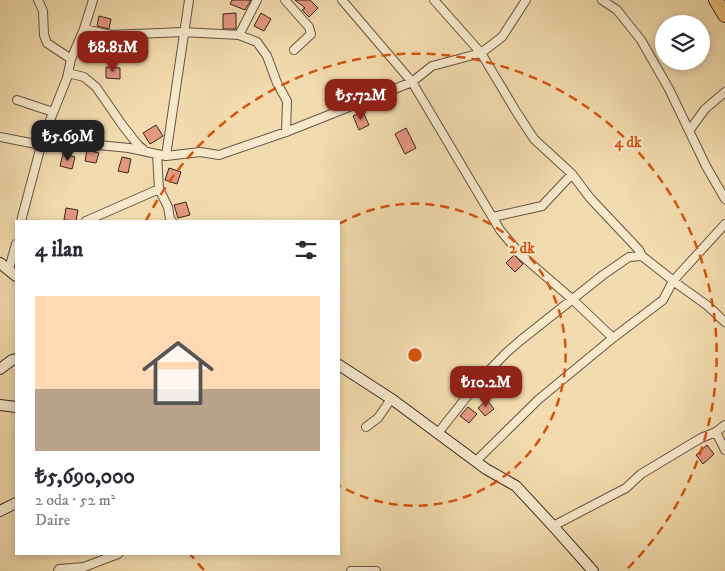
<!DOCTYPE html>
<html lang="tr">
<meta charset="utf-8">
<style>
:root{--surface:#fff;--page:#f7f7f7;--text:#2b2b33;--muted:#7c7c81;--accent:#8f2418}
body{margin:0;font-family:"IM FELL DW Pica",serif;background:var(--page);color:var(--text);height:100vh;display:flex;flex-direction:column;font-size:19px;white-space:nowrap}
*{box-sizing:border-box;margin:0}
p{font-size:16px;color:var(--muted)}
.icon{flex:none;width:28px;height:28px;fill:none;stroke:currentColor;stroke-width:2;stroke-linecap:round;stroke-linejoin:round}
.map{position:relative;flex:1;overflow:hidden}
.panel{position:absolute;left:15px;top:220px;width:325px;height:335px;display:flex;flex-direction:column;background:var(--surface);border-radius:0px;box-shadow:0 2px 8px #0003}
.panel>*{flex:none}
.buttons{position:absolute;left:655px;top:15px;display:grid;gap:10px}
.buttons a{display:grid;place-items:center;width:55px;height:55px;border-radius:50%;background:var(--surface);box-shadow:0 2px 8px #0003;font-size:25px}
.price{position:absolute;translate:-50% -42px;padding:0 11px;border-radius:10px;background:var(--accent);color:#fff;font-size:16px;line-height:32px;filter:drop-shadow(0 1px 2px #0008)}
.price::after{content:'';position:absolute;left:50%;top:30px;width:15px;height:11px;margin-left:-8px;background:inherit;clip-path:polygon(0 0,100% 0,50% 100%)}
.price.on{background:#222;color:#fff}
ul{padding:0;list-style:none}
li{display:grid;align-content:center;gap:10px;height:265px;padding:0 20px}
li span{display:grid;place-items:center;height:155px;border-radius:0px;color:#555}
li>.icon{margin-inline-start:auto}
span .icon{width:90px;height:90px;fill:#fffc;stroke-width:1}
li b{font-size:21px}
h2{display:flex;justify-content:space-between;align-items:center;height:60px;padding:0 20px;font-size:21px}
.map>svg:first-child{display:block}
.building{fill:#e39780;stroke:#392720}
.lines{fill:none;stroke-linecap:round;stroke-linejoin:round}
.street-casing{stroke:#675444;stroke-width:10}
.secondary-casing{stroke:#392720;stroke-width:12}
.highway-casing{stroke:#392720;stroke-width:16}
.street{stroke:#f7e8ca;stroke-width:8}
.secondary{stroke:#f7e8ca;stroke-width:10}
.highway{stroke:#e9be77;stroke-width:14}
.ring{fill:none;stroke:#d6540e;stroke-width:2.5;stroke-dasharray:9 6}
.centre{fill:#d6540e;stroke:#f7e8ca;stroke-width:2.5}
.ring-label{font-size:15px;text-anchor:middle;font-weight:bold;fill:#d6540e;stroke:#f7e8ca;stroke-width:4.5;stroke-linejoin:round;paint-order:stroke}
</style>
<div class="map">
<svg width="725" height="571" viewBox="0 0 725 571">
<rect width="100%" height="100%" fill="#f2dbae"/>
<filter id="stains"><feTurbulence type="fractalNoise" baseFrequency=".004" numOctaves="4"/><feColorMatrix values="0 0 0 0 .2 0 0 0 0 .09 0 0 0 0 .02 0 0 0 .5 -.17"/></filter>
<radialGradient id="worn" r=".72"><stop offset=".6" stop-color="#630" stop-opacity="0"/><stop offset="1" stop-color="#630" stop-opacity=".3"/></radialGradient>
<path class="building" d="M232,0h19l-6,10 -15,-6z
M295,0h15l8,8 -9,9 -7,-7 3,-2z
M236,13v16h-13v-15z
M261,13l10,6 -7,12 -10,-5z
M99,16l12,3 -2,10 -12,-3z
M125,42l12,1 -1,11 -13,-2z
M106,67l14,1v11l-14,-1z
M363,112l6,13 -10,5 -6,-14z
M156,125l7,11 -13,8 -7,-11z
M406,128l10,20 -11,6 -10,-20z
M87,150l12,3 -3,10 -11,-2z
M63,154l12,3 -3,12 -12,-3z
M122,157l9,2 -3,14 -10,-2z
M169,168l12,4 -4,12 -12,-4z
M186,202l4,13 -12,3 -4,-13z
M66,208l12,2 -2,11 -12,-1z
M514,255l9,9 -8,8 -9,-9z
M487,400l7,9 -9,7 -7,-8z
M468,407l9,7 -8,9 -9,-7z
M707,445l7,9 -11,10 -7,-9z"/>
<g class="lines">
<defs>
<path id="street" d="M38,0l5,11 1,24 3,8 24,16
M285,0l24,27 2,7 -17,16
M342,0l70,82 88,148 21,25 51,44 41,39
M434,0l47,53 36,60 17,26 38,35 18,24 49,52 3,6
M602,0l15,10 24,30 28,49 37,77 19,33
M84,29l27,6 72,-3 56,3 18,-35
M239,35l18,7 10,14 10,27 10,18 -1,31
M68,73l16,4 12,10 27,39 15,19 5,4
M17,100l36,12
M689,131l16,-22 20,-17
M0,137l41,8 22,2 25,-3 41,4 37,8 34,-4 19,3 67,-23 126,-50 20,-16 49,-13 21,-16 24,-37
M166,156l23,-156
M159,189l9,18 2,12 2,2
M493,217l49,-11 30,-32
M21,221l22,-83 24,-60 4,-19 13,-30 9,-29
M86,221l73,-32 -2,-35
M9,269l7,-25
M366,427l12,-9 13,-19
M716,432l9,18
M438,433l42,-53 26,-27 15,-13 82,-65 26,-18 13,-1 38,30 28,20 17,16
M476,461l63,-62 74,-61 50,-38 10,-19 52,-57
M553,526l73,-38 15,-14 60,-36 15,-6 9,-7
M58,571l1,-2 25,-2 34,-13
M351,571h25"/>
<path id="secondary" d="M0,263l16,13
M339,365l54,35 93,69 30,17 37,40 40,45
M0,369l12,-9 4,-1
M0,405l16,2
M0,511l16,-8"/>
<path id="highway" d="M716,0l9,15"/>
</defs>
<use href="#street" class="street-casing"/>
<use href="#secondary" class="secondary-casing"/>
<use href="#highway" class="highway-casing"/>
<use href="#street" class="street"/>
<use href="#secondary" class="secondary"/>
<use href="#highway" class="highway"/>
</g>
<g class="ring">
<path d="M339 224A151 151 0 1 1 340 486"/>
<path d="M204 570A301 301 0 0 1 190 554M146 221A301 301 0 1 1 626 570"/>
</g>
<circle cx="415" cy="355" r="8" class="centre"/>
<g class="ring-label">
<text x="628" y="147">4 dk</text>
<text x="522" y="253">2 dk</text>
</g>
<rect width="100%" height="100%" filter="url(#stains)"/>
<rect width="100%" height="100%" fill="url(#worn)"/>
</svg>
<div class="buttons">
<a><svg class="icon" aria-label="layers" viewBox="0 0 24 24"><path d="M12 4l9 5-9 5-9-5zM3 14l9 5 9-5"/></svg></a>
</div>
<b class="price" style="left:113px;top:73px">₺8.81M</b>
<b class="price" style="left:361px;top:121px">₺5.72M</b>
<b class="price on" style="left:68px;top:162px">₺5.69M</b>
<b class="price" style="left:486px;top:408px">₺10.2M</b>
<section class="panel">
<h2>4 ilan<svg class="icon" aria-label="filters" viewBox="0 0 24 24"><path d="M4 7h16M4 17h16"/><circle cx="9" cy="7" r="2"/><circle cx="15" cy="17" r="2"/></svg></h2>
<ul>
<li><span style="background:linear-gradient(#ffd9b3 60%,#b9a48a 0)"><svg class="icon" aria-label="home" viewBox="0 0 24 24"><path d="M3 11l9-7 9 7M6 9v11h12V9"/></svg></span><div><b>₺5,690,000</b><p>2 oda · 52 m²</p><p>Daire</p></div></li>
</ul>
</section>
</div>
